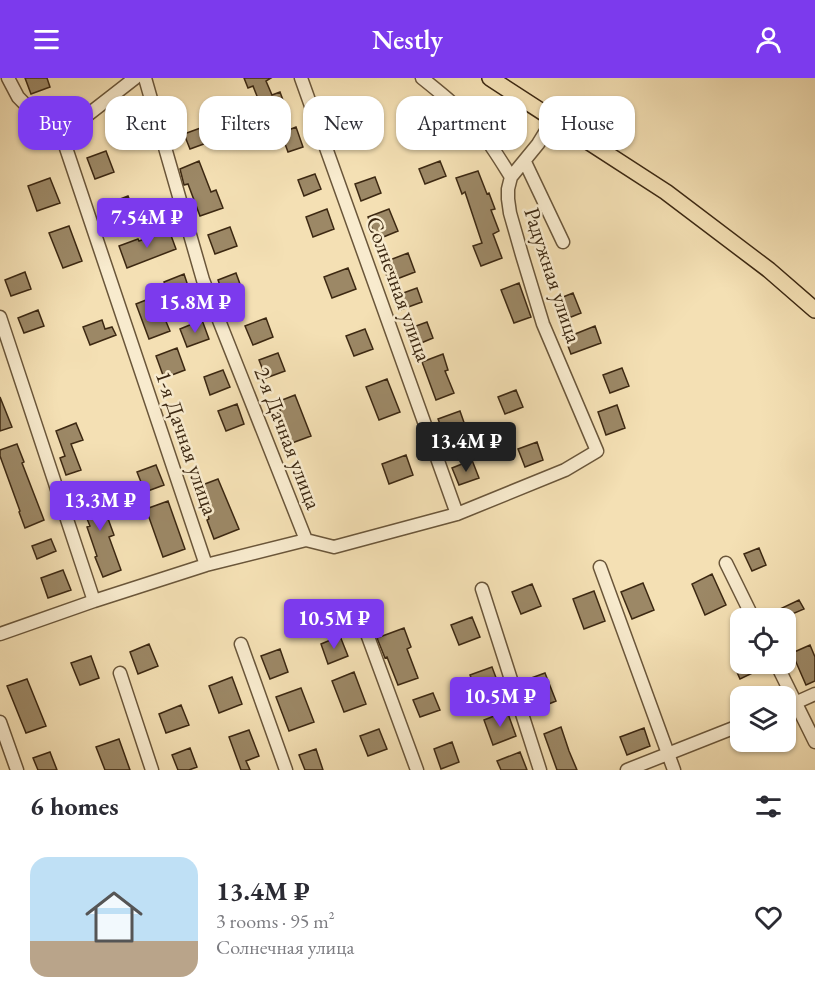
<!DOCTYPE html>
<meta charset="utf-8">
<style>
:root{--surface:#fff;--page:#f7f7f7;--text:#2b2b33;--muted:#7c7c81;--line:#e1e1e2;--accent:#7c3aed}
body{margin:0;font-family:"EB Garamond",serif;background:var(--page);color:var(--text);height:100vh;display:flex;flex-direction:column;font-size:22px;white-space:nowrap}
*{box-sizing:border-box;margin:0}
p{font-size:20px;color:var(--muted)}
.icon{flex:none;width:33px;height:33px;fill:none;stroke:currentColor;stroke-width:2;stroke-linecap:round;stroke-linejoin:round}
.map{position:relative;height:692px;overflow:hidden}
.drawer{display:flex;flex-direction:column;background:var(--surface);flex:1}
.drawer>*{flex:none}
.guide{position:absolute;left:18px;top:18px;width:780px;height:54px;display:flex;gap:12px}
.tools{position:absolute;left:730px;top:530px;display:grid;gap:12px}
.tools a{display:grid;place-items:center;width:66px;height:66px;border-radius:12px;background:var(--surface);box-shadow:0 2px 4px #0004;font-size:30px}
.price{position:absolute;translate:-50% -51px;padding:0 14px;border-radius:6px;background:var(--accent);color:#fff;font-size:20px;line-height:39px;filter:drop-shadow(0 2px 3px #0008)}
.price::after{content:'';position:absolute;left:50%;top:36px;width:18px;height:14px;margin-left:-9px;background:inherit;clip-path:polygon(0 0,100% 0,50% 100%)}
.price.selected{background:#222;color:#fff}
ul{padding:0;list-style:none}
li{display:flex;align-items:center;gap:18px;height:150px;padding:0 30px}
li+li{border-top:2px solid var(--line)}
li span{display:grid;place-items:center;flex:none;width:168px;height:120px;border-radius:18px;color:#555}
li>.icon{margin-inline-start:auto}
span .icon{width:72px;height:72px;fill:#fffc;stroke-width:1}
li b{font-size:26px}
h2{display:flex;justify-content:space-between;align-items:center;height:72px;padding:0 30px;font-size:26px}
.chip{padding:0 21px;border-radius:18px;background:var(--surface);box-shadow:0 2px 4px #0004;font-size:21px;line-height:54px}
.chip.selected{background:var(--accent);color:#fff}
header{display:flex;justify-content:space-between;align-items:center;height:78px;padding:0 30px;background:var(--accent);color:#fff;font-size:27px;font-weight:600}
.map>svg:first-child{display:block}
.building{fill:#9c8866;stroke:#3c2812;stroke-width:1.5}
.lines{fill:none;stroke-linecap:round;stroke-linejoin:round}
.minor-casing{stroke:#6a563a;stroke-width:15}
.major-casing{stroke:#3c2812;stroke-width:18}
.minor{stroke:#f8ebce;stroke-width:12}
.major{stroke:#f4e0b4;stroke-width:15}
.labels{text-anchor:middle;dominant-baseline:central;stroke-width:5;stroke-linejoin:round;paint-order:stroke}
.street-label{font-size:22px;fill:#3c2812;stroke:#f8ebce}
</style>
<header><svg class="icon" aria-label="menu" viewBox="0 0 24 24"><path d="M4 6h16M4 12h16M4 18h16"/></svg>Nestly<svg class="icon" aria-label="person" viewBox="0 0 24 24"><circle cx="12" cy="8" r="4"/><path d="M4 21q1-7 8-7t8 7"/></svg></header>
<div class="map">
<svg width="815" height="692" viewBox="0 0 815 692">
<rect width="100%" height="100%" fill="#f4e0b4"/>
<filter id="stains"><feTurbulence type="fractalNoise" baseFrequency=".00333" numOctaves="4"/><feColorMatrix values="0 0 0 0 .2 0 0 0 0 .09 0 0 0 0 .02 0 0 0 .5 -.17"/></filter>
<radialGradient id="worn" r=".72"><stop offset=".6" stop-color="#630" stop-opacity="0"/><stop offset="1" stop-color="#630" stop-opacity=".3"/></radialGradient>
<path class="building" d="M25,0h22l3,9 -19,7z
M244,0h27l-5,3 6,14 8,-3 7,19 -21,8 -13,-33 -5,2z
M351,39l8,22 -20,7 -8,-22z
M206,48l6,15 -22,8 -6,-15z
M296,49l7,20 -15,5 -7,-19z
M106,73l8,21 -19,7 -8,-21z
M199,83l12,31 5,-2 7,18 -23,8 -12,-32 -4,1 -4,-16z
M440,83l6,15 -21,8 -6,-15z
M478,93l9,23 2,-1 6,16 -4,1 8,21 -6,3 9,24 -21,8 -8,-20 9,-3 -17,-51 -3,2 -6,-16z
M315,96l6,15 -17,7 -6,-16z
M375,99l6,16 -20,8 -6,-17z
M50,100l10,25 -23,8 -9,-25z
M128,118l8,20 -26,10 -8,-20z
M327,131l7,20 -21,8 -7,-20z
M389,131l9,22 -22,9 -8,-23z
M69,148l13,35 -19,7 -14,-35z
M230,149l7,19 -22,8 -7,-19z
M169,152l7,19 -49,19 -8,-22 19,-7 1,2z
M408,175l7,19 -26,10 -7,-19z
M348,190l8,21 -24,9 -8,-21z
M25,194l6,17 -20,7 -6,-16z
M236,195l8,22 -18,7 -8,-22z
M184,196l6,18 -19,8 -7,-18z
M519,205l12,34 -17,6 -13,-33z
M417,210l5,14 -22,8 -5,-14z
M573,215l8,20 -20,8 -8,-20z
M146,222l6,16 10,-4 8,19 -21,8 -13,-35z
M38,232l6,16 -20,7 -6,-15z
M266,240l7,19 -20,8 -8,-19z
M102,242l3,9 7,-2 4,8 -26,10 -7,-18z
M202,242l7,19 -22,8 -7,-18z
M427,244l6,16 -19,8 -6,-17z
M595,248l6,17 -30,11 -6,-16z
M365,251l8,20 -19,7 -8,-20z
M177,270l8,22 -21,8 -8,-22z
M278,275l7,18 -19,7 -7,-18z
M443,276l5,16 -3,1 9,22 -18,7 -14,-38z
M622,290l7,18 -19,7 -7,-18z
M223,292l7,17 -20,8 -6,-18z
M387,301l13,33 -21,8 -13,-33z
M516,312l7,17 -18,7 -7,-17z
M295,317l16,41 -19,7 -15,-41z
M0,319l12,30 -12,4z
M237,326l7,20 -18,7 -8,-20z
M617,327l8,23 -19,7 -8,-23z
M460,333l7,20 -21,8 -8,-20z
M76,345l7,17 -12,4 10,26 -15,5 -6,-17 5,-2 -9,-25z
M537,364l6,18 -18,7 -7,-18z
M17,366l7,18 -2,1 22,57 -19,8 -6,-16 1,-1 -20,-55v-6z
M406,377l7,20 -24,9 -7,-20z
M472,382l7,18 -20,7 -7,-17z
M156,387l8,20 -19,7 -8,-20z
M218,401l21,50 -25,10 -7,-19 2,-1 -12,-32z
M99,411l6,15 -2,1 11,30 -5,2 12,33 -18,7 -8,-20 2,-1 -10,-29 3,-1 -12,-29z
M168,423l17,48 -22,8 -17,-48z
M51,461l5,12 -19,8 -5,-13z
M759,470l7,17 -14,6 -8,-17z
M63,492l8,20 -23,8 -7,-20z
M712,496l14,31 -21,10 -13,-31z
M643,505l11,27 -22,9 -11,-27z
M532,506l9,22 -20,8 -9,-22z
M594,513l11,30 -21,8 -11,-30z
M799,522l5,9 -21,9h-22z
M472,539l8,20 -21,8 -8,-20z
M404,550l7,19 -4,2 11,29 -20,7 -11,-28 -2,1 -8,-20z
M340,558l8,20 -20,8 -7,-20z
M149,566l9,22 -20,8 -8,-22z
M810,567l5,12v24l-9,4 -14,-32z
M280,571l8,23 -18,7 -9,-23z
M91,578l8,22 -19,7 -9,-22z
M733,585h23l3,7 -19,9z
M492,589l9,24 -22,8 -9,-24z
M354,594l12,32 -22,8 -12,-31z
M545,595l11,28 -22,9 -11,-29z
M232,599l10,27 -23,9 -10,-27z
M27,601l19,47 -20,7 -19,-47z
M301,610l13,34 -25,9 -13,-34z
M433,615l7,17 -20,7 -7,-17z
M181,627l8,20 -23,8 -7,-19z
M507,633l9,25 -23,9 -9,-25z
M561,649l8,24 8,19h-20l-13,-36z
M644,650l6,18 -23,9 -7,-18z
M379,651l8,20 -19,7 -8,-20z
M249,652l10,26 -13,5 4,9h-9l-12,-33z
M119,661l11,31h-25l-9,-23z
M452,664l7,20 -18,7 -7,-20z
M190,670l7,19 -8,3h-11l-6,-15z
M316,671l7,21h-18l-6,-15z
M50,674l7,18h-19l-5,-12z
M520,674l7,18h-26l-4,-9z"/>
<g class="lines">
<defs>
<path id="minor" d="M8,0l10,19 47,48 141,420
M145,0l58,202 103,260
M301,0l156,436
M422,0c20,16 40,32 57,52 12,14 22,31 32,47
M65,67l12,-18 8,-10 50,-39
M525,84l38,80
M0,239l94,284
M726,485l27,55
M600,489l74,203
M482,511l58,181
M363,545l54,147
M0,556l94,-33 112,-36 100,-25 28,7 123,-33 108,-44 32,-19 -54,-127 -21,-69 -12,-42 -2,-14v-10l3,-12 27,-33 16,-26
M241,566l45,126
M776,585l39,79
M120,595l32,97
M786,629l29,-13
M0,644l17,48
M627,692l114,-45"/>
<path id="major" d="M490,0l176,114 103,78 46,40"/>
</defs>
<use href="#minor" class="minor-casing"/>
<use href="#major" class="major-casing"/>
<use href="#minor" class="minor"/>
<use href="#major" class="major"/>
</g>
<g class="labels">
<g class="street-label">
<text transform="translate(553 197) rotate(72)">Радужная улица</text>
<text transform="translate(399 211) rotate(70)">Солнечная улица</text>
<text transform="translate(288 360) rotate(69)">2-я Дачная улица</text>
<text transform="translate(187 365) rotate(71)">1-я Дачная улица</text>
</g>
</g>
<rect width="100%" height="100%" filter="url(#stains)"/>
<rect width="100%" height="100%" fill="url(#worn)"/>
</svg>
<div class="tools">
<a><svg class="icon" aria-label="locate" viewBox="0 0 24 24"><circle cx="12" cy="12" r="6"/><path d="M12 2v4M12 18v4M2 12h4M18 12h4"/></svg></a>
<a><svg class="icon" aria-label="layers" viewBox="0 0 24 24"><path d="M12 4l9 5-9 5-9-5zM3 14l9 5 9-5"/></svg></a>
</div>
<b class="price" style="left:147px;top:171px">7.54M ₽</b>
<b class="price" style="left:195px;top:256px">15.8M ₽</b>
<b class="price selected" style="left:466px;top:395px">13.4M ₽</b>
<b class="price" style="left:100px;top:454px">13.3M ₽</b>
<b class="price" style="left:334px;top:572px">10.5M ₽</b>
<b class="price" style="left:500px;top:650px">10.5M ₽</b>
<div class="guide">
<a class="chip selected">Buy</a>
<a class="chip">Rent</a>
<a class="chip">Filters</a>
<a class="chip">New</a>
<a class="chip">Apartment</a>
<a class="chip">House</a>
</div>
</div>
<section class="drawer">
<h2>6 homes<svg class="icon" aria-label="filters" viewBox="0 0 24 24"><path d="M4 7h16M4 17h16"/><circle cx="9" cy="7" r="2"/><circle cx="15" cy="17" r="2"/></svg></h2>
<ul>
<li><span style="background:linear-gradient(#bfe0f5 70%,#b9a48a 0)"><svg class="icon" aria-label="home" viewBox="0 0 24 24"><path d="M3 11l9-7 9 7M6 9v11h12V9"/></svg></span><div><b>13.4M ₽</b><p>3 rooms · 95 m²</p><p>Солнечная улица</p></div><svg class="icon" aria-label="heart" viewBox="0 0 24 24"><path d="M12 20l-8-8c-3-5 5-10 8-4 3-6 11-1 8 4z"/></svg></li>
</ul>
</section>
